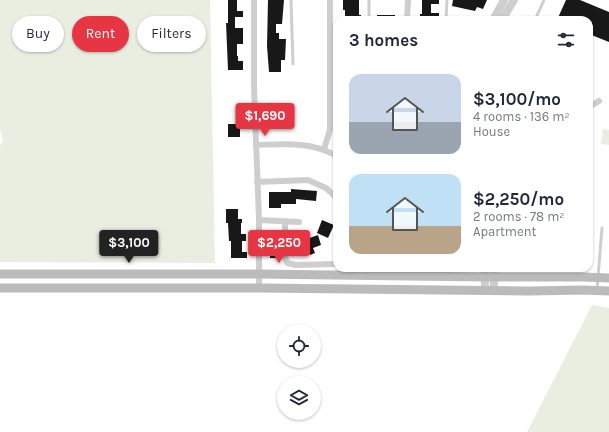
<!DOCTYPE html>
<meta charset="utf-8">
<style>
:root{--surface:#fff;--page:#f6f6f7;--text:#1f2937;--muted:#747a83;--accent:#e63643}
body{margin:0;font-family:Karla,sans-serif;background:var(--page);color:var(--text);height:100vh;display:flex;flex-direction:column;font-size:15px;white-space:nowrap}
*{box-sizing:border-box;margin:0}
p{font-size:13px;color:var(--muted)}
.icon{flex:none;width:22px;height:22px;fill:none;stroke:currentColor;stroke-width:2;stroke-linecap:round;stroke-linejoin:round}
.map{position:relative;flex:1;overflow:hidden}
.panel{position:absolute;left:333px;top:16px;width:260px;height:256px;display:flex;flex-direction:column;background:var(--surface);border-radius:12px;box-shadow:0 1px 3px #0004}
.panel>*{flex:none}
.hud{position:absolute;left:12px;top:16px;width:261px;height:36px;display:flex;gap:8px}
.fabs{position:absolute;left:277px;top:324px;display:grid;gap:8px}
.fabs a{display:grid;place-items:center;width:44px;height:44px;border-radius:50%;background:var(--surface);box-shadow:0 1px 3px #0004;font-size:20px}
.price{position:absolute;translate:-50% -34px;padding:0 9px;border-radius:4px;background:var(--accent);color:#fff;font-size:13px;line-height:26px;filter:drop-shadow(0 1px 2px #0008)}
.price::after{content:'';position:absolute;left:50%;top:24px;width:12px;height:9px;margin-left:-6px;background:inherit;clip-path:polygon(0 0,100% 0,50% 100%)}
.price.selected{background:#222;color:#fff}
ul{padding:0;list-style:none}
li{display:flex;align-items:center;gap:12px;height:100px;padding:0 16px}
li span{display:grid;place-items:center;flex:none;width:112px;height:80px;border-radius:12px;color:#555}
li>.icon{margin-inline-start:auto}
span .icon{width:48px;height:48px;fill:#fffc;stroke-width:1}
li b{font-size:17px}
h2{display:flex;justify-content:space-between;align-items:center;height:48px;padding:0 16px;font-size:17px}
.chip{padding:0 14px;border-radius:18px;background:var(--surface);box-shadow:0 1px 3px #0004;font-size:14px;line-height:36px}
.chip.selected{background:var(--accent);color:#fff}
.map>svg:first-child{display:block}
.green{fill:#e8eee0}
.building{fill:#181818}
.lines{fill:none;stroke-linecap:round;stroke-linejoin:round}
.service{stroke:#cecece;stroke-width:3}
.minor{stroke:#cecece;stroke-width:6}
.tertiary{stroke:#cecece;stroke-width:8}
.secondary{stroke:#bbb;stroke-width:9}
</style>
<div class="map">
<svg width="609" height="432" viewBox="0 0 609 432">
<rect width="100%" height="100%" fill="#fff"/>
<path class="green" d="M0,0h210l5,263 -215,-1v-116l3,-6 -3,-11z
M603,129l6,1v15l-8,-1z
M592,305l17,3v124h-82z"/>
<path class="building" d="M228,0h9v11h6v6h-8v11h8v16h-6v12h1v5h5v9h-15l-2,-47h2z
M268,0h16l-2,24h-6v9h3v6h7l-1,21h-4v12h-12l-2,-26z
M343,0h16v15h2v5h-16v-10h-2z
M422,0h17v4h-8v9h8v7h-19v-6h2z
M453,0h34l-4,9 -6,-2 -2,4 -23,-5z
M566,0h14l29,12v30l-20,-8v-14h-32z
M377,15h18v5h-18z
M228,124h17v5h-5v8h-12z
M291,189l26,2 -1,10 -20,-2v5h-15v4h-12v-16h22z
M226,209h12v10h4v4h-1v11h5v7h-4v11h5v6h-16v-17h-2l-1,-18h-2z
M322,220l12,5 -6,13 -11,-5z
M270,234h10v24h-10z
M318,235l3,10 -8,3 2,5 -5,2 -6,-15z
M290,241h12v15h-5v-2h-7z"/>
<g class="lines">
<path class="service" d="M291,0l2,64
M369,0v20
M446,20l1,-20
M535,20l9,-20
M597,290l5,-62"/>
<path class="minor" d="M254,0v87l5,133v68
M407,20l1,-20
M589,107l10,-6
M256,145c30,-1 54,-4 81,11
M324,149l6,-19v-130
M257,182l51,-2 18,8 11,10
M259,220l40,2
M285,221v36l2,6 9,2 41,-1"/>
<path class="tertiary" d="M493,20l11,-20
M502,20l12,-20
M485,289v-21
M494,290v-22"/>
<path class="secondary" d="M0,274h259l226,3h98l26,1
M0,288h259l271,3 53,-1 26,1"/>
</g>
</svg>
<div class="fabs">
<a><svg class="icon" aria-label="locate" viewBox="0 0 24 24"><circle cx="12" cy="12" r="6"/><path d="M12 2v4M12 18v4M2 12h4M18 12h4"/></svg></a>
<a><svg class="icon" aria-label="layers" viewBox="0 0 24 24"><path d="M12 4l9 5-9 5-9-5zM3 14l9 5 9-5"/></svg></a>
</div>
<b class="price" style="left:265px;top:137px">$1,690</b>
<b class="price selected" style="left:129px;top:264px">$3,100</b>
<b class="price" style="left:279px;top:264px">$2,250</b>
<div class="hud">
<a class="chip">Buy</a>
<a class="chip selected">Rent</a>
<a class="chip">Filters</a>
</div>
<section class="panel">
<h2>3 homes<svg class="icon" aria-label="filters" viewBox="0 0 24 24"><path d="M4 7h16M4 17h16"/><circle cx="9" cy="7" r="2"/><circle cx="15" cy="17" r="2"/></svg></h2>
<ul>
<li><span style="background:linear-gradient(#c9d6e8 60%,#9aa5b1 0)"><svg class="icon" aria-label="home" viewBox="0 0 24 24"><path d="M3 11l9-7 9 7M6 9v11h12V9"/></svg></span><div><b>$3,100/mo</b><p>4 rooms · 136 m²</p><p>House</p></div></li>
<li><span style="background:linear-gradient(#bfe0f5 65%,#b9a48a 0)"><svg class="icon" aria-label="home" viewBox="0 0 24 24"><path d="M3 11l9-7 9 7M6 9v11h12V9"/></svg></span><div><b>$2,250/mo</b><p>2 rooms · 78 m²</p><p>Apartment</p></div></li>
</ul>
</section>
</div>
